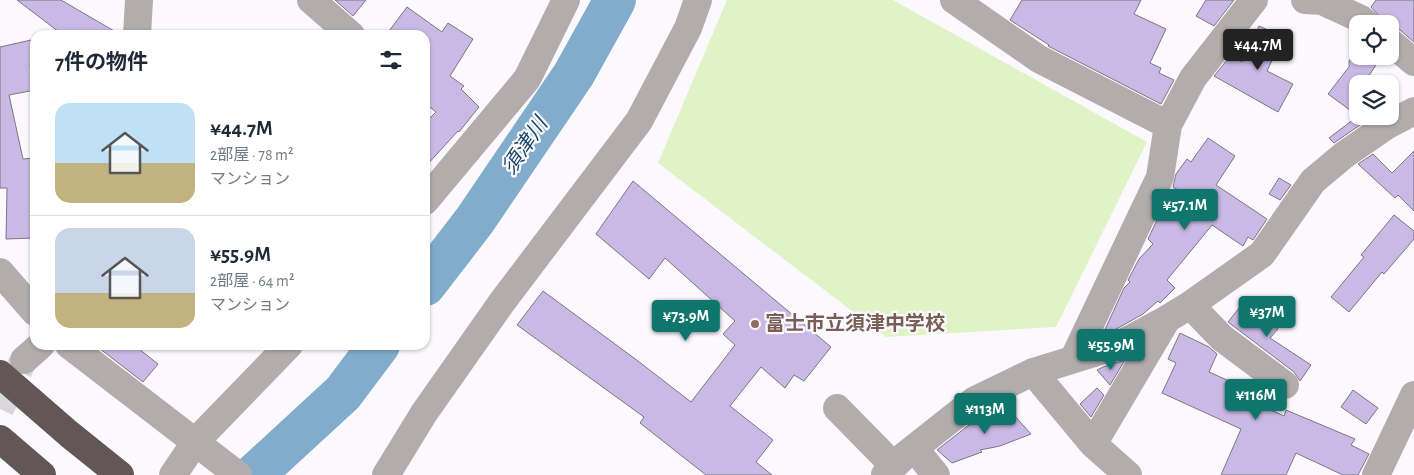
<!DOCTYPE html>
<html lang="ja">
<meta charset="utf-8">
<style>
:root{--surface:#fff;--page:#f2f2f3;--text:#1f2937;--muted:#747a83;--line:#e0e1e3;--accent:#0f766e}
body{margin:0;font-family:"Alegreya Sans","Noto Sans JP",sans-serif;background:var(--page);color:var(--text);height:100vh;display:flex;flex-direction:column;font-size:19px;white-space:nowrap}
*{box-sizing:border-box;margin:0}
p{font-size:16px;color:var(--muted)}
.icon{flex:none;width:28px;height:28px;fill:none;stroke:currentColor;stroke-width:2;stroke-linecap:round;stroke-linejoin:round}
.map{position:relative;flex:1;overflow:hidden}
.panel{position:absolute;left:30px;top:30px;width:400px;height:320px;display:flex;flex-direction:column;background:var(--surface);border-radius:15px;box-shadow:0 1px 4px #0004}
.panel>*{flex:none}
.controls{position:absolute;left:1349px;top:15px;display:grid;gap:10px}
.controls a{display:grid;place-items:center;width:50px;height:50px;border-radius:10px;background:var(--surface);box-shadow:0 1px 4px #0004;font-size:25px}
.price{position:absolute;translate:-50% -42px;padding:0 11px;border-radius:5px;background:var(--accent);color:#fff;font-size:16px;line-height:32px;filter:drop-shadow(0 1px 2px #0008)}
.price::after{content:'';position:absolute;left:50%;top:30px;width:15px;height:11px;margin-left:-8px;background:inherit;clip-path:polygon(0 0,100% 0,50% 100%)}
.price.current{background:#222;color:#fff}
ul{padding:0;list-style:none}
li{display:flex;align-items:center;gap:15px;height:125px;padding:0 25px}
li+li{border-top:1px solid var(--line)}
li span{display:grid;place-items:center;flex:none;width:140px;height:100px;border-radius:15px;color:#555}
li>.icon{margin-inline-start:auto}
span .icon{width:60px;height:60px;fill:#fffc;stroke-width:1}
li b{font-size:21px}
h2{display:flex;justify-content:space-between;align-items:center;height:60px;padding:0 25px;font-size:21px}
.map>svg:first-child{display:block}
.pitch{fill:#e0f3c7}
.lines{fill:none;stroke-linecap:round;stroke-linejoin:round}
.river{stroke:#81accb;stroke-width:42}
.building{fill:#cab9e5;stroke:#7b7782}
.minor-tunnel{stroke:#d9d7dc;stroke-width:28;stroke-dasharray:28 14;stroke-linecap:butt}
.minor{stroke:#b3acad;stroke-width:28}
.highway{stroke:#625657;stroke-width:28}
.education-dot{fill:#8d6e63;stroke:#fbf9fe;stroke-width:2}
.labels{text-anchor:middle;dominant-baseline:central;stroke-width:4.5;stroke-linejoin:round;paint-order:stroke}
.education-label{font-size:20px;font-weight:bold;fill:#785e54;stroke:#fbf9fe;text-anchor:start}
.water-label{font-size:21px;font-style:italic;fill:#124564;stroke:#fbf9fe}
</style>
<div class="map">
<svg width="1414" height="475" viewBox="0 0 1414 475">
<rect width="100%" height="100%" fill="#fbf9fe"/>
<path class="pitch" d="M727,0h166l254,142 -91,185 -170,10 -228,-174z"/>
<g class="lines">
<path class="river" d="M425,285l50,-65 99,-146 41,-74
M254,475l89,-82 36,-48"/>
</g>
<path class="building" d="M17,0h44l60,35h-58z
M335,0h31l-13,16z
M1022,0h119l-7,14 32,15 -16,34 11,5 -2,5 15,7 -13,24 -113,-58 1,-1 -39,-25z
M1206,0h28l-20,26 -18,-10z
M1376,0h38v42l-14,-12 -10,-3v-3h-8l-1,-6 -10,-11z
M407,7l35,25 6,-9 25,16 -23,37 14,10 -3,3 18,18 -20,25 -1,-1 -33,36v-44l11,-11 -11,-9v-68h-39z
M1259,26l24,11 -16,34 26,13 -15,28 -64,-36 17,-21 11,7z
M31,40l4,24 -5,1 5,25 -26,5 14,64 12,-1v80l-29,1 1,-51h-7v-141z
M1358,49v7h24l-14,21 9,7h-19v32l-30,-22 21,-27v-6z
M1358,116h15l-39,27 -5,-5z
M1208,138l27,18 -19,29 51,34 -14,21 -5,-3 -5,9 -31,-21 -45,55 8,8 -15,15 -2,-2 -15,13 -32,18 -8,2 21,-46 6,-6 -2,-2 11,-21 14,-15 -5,-5 9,-19 20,-24 -2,-1 3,-5 -5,-3 3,-13 11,-15 4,3z
M1414,151v60l-16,-16 -3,3 -37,-34 15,-10 19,19z
M1279,178l12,7 -11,15 -11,-6z
M633,181l198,166 -27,34 -10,-6 -9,13 -24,-21 -31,39 43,34 -17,22 16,13h-66l-66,-52 4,-6 -127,-92 26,-34 95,70 53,41 44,-57 -12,-11 12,-13 -70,-63 -16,21 -53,-45z
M1394,215l20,16v8l-30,35 -2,-2 -33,40 -18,-15 33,-40 -3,-2z
M1244,302l34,27 -8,9 41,27 -11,16 -6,-9 -66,-50z
M1180,333l29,14 8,7 -8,18 27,12 -3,7 6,3 -1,1 46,21 2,-6 69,29 -4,6 18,9 -11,21h-15l-47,-22 -10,22h-65l20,-46 -79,-36 14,-30 -8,-4z
M95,345h39l24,19 -15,18z
M1125,360l-15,25 -13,-15 6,-3z
M1097,388l7,7 -13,22 -11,-13z
M1353,390l25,18 -12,16 -25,-17z
M1004,404l27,30 -31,12 -20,4 2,2 -30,11 -15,-13 28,-22 27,-19z"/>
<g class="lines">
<path class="minor-tunnel" d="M0,409l22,-46"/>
<path class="minor" d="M311,0l40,35
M954,0l85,59 129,66
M1305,0l17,1 39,18 6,5
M137,35l2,-35
M1390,42l24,20
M425,201l102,-122 39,-79
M0,272l35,40
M1190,305l32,33 63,47
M69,345l169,130
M1074,358l86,-181 8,-52 25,-47 61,-78
M24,360l17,-15
M1033,372l60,72 35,31
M837,408l57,58
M1093,444l74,-125
M914,448l22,27
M173,475l23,-34 93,-96
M386,475l38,-62 78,-111 137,-181 49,-93 10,-28
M885,475l18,-18 72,-57 58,-28 84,-26 50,-27 23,-14 72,-51 51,-73 31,-26 42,-29 28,-15
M1376,475l38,-80"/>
<path class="highway" d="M0,374l69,60 51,41
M0,439l42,36"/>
</g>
<circle class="education-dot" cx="755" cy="324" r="5"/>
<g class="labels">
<g class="education-label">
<text x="765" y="324">富士市立須津中学校</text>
</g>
<g class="water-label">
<text transform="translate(525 146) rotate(-56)">須津川</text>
</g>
</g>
</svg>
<div class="controls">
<a><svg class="icon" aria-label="locate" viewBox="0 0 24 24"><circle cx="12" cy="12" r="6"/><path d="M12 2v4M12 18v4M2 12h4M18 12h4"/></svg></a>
<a><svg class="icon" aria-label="layers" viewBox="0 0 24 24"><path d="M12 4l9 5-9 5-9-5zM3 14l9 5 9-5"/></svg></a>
</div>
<b class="price current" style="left:1258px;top:71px">¥44.7M</b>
<b class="price" style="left:1185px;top:231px">¥57.1M</b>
<b class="price" style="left:1267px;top:338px">¥37M</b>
<b class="price" style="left:686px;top:342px">¥73.9M</b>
<b class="price" style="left:1111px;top:371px">¥55.9M</b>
<b class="price" style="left:1256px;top:421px">¥116M</b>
<b class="price" style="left:985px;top:435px">¥113M</b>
<section class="panel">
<h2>7件の物件<svg class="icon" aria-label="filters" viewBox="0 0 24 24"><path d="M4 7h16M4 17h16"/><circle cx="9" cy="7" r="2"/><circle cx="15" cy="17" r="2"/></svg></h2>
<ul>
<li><span style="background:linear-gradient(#bfe0f5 60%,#c2b280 0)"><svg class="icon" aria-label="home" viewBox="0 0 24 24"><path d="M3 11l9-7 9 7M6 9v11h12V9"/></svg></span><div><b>¥44.7M</b><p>2部屋 · 78 m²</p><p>マンション</p></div></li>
<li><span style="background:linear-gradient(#c9d6e8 65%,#c2b280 0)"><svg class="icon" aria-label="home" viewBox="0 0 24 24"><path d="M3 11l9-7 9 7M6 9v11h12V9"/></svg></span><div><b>¥55.9M</b><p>2部屋 · 64 m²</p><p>マンション</p></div></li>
</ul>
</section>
</div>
